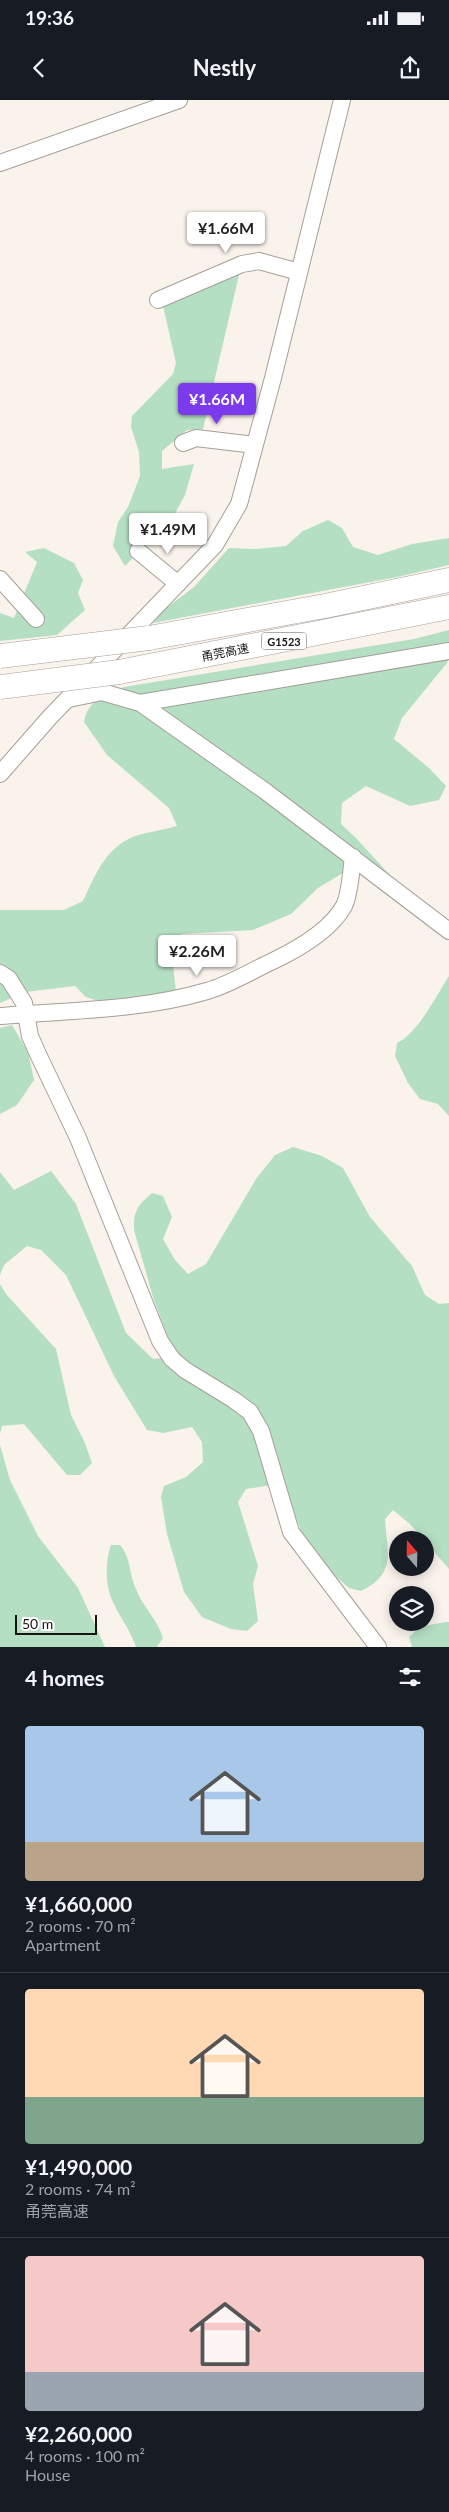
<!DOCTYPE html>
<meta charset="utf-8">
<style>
:root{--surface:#171b24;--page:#20242c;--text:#f1f3f6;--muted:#9ea1a6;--line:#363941;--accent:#7c3aed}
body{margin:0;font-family:Lato,"Noto Sans SC",sans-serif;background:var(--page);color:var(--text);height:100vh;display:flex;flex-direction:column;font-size:19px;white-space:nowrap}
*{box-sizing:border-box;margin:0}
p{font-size:16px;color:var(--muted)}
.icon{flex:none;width:28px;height:28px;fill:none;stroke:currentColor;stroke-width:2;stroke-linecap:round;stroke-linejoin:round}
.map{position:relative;height:1547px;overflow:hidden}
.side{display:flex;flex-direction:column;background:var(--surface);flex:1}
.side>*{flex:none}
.needle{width:32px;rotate:340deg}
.controls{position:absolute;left:389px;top:1431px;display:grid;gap:10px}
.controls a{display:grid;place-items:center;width:45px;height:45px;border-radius:50%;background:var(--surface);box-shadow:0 2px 12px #0003;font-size:25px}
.scale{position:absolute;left:15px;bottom:12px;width:82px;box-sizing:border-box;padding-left:5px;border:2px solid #171513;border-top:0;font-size:14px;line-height:18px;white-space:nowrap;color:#171513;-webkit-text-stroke:4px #fff;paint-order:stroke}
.price{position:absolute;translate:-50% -42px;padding:0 11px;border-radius:5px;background:#fff;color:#222;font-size:16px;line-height:32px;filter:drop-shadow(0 1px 2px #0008)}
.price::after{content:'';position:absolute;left:50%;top:30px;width:15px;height:11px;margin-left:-8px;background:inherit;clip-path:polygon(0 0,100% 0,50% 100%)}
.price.active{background:var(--accent);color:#fff}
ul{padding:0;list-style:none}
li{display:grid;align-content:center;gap:10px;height:265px;padding:0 25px}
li+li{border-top:1px solid var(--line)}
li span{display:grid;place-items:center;height:155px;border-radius:5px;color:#555}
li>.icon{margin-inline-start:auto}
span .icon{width:90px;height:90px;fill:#fffc;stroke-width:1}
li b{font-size:21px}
h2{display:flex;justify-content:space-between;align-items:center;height:60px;padding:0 25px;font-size:21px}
.status{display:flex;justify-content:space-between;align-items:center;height:35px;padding:0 25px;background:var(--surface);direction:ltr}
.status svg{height:14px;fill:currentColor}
header{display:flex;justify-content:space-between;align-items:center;height:65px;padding:0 25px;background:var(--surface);font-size:22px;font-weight:700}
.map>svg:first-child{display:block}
.green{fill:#b4dfc3}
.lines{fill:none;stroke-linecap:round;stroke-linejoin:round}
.minor-casing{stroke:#a59f98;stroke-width:18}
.highway-casing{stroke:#a59f98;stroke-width:25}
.minor{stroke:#fff;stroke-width:16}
.highway{stroke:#fff;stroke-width:24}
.highway-bridge-casing{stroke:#a59f98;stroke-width:25;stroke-linecap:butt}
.highway-bridge{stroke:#fff;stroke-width:24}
.labels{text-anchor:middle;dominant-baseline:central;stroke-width:5;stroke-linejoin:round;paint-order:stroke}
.shield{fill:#fff;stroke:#5d5b5a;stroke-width:1}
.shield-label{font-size:11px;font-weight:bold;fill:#171513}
.street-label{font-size:12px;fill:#171513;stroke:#fff}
</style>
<div class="status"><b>19:36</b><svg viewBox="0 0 49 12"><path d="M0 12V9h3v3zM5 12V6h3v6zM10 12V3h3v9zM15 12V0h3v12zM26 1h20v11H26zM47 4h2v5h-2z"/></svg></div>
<header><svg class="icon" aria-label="back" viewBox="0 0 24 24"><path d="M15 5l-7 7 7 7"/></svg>Nestly<svg class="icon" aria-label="share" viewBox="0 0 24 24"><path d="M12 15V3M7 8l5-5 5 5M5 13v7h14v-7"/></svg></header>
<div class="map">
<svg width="449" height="1547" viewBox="0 0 449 1547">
<rect width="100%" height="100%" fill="#faf3ec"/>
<path class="green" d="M239,175l-36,154 -16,1 -25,21v18l32,-5 -9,31 -12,22 -48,49 -12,-20 5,-24 10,-15 12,-31 -1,-24 -8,-25 1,-11 41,-42 3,-11 -13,-57 63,-30z
M328,420l14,8 11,19 25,8 34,-11 37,-6v27l-52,12 -244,46 12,-14 29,-22 35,-39 27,1 30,-3 17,-15z
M44,448l30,15 9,17 -5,13 7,17 -28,25 -57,6v-28l14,5 23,-56 -12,-10z
M449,530v27l-2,6 -45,55 -8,21 35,29 17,18 -7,14 -29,6 -44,-20 -24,17 -1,21 15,14 53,58h-21l-26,-21 -14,-5 -30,18 -27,26 -38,16 -71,4 -11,13 5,45 -75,10 -15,-5 -11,-11 -50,6 -25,11v-93h64l19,-9c12,-26 23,-54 52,-65 13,-4 28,-6 42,-10l-8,-18 -62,-53 -23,-33c3,-21 22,-28 40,-35l290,-48z
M449,876v140l-11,-12 -18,-5 -12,-16 -13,-27 2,-13c21,-10 39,-47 52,-67z
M12,925l16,27 6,28 -17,25 -17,9v-86z
M293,1047l29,9 21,12 27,49 42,49 13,29 14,9 10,-1v266l-38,-44 -18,-15 -8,9c2,34 12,54 -24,72l-12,-3 -37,-32 -22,-52 -18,-19 -26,4 -8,13 20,64 -5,18 5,37 -11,10 -16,-2 -29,-12 -18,-25 -17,-58 -6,-37 3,-11 22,-9 17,-15 -1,-20 -10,-15 -29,6 -16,-3 -33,-54 -48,-101 -25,-25 -14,-4 -23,19 -4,10v-103l14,18 37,-19 25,33 50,129 27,26 10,-1 8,-11 -18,-50 -19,-67c-1,-19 4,-25 18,-37l11,3 9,21 -9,22 12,21 13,14 18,-10 50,-85 19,-24z
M0,1184l6,10 50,55 15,66 14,28 7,20 -12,12h-13l-43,-51 -22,2 -2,8z
M0,1345l10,35 28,56 40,52 27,59h-105z
M111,1445h9c11,12 9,29 16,44 7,19 21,29 27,49l-6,9h-21c-6,-18 -16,-29 -23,-45 -8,-16 -8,-40 -2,-57z
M445,1522h4v25h-37l-3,-10 11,-10z"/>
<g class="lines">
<defs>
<path id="minor" d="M0,63l179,-63
M158,200l84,-36 17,-3 40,11
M183,343l13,-5 59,7
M138,451l40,33
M0,479l36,40
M69,599l33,-7 38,11 125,88 184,140
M140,603l309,-52
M0,674l50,-57 165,-172 24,-41 34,-126 69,-278
M0,873l9,6 15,24 6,33 7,16 41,86 82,203 12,18 13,11 49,30 16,12 11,19 30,101 87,115
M0,916c70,-6 139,-5 207,-25 24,-7 44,-20 66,-30 25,-12 57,-30 71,-55 6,-12 7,-35 9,-49"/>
<path id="highway" d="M149,538l176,-32 124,-26
M119,572l330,-65"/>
</defs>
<use href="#minor" class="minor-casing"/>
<use href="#highway" class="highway-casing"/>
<use href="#minor" class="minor"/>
<use href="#highway" class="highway"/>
<defs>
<path id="highway-bridge" d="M0,556l149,-18
M0,587l119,-15"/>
</defs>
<use href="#highway-bridge" class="highway-bridge-casing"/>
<use href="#highway-bridge" class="highway-bridge"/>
</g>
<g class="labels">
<rect class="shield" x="261.5" y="532.5" width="45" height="17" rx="4"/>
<g class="shield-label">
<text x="284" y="541">G1523</text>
</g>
<g class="street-label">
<text transform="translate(225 552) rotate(-11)">甬莞高速</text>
</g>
</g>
</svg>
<div class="controls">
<a><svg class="needle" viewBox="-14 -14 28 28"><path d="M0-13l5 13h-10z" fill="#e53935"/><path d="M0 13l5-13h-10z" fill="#9ea1a6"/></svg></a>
<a><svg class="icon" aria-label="layers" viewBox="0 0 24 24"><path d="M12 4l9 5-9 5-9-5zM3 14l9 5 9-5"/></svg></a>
</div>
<div class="scale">50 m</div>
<b class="price" style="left:226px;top:154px">¥1.66M</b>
<b class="price active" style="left:217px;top:325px">¥1.66M</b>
<b class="price" style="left:168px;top:455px">¥1.49M</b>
<b class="price" style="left:197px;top:877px">¥2.26M</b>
</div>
<section class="side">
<h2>4 homes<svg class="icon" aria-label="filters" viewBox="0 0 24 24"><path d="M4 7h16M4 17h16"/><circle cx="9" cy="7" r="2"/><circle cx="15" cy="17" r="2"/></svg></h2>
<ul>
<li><span style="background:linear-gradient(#a9c7e8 75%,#b9a48a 0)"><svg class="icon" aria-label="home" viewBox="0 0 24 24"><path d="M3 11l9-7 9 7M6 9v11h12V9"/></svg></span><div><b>¥1,660,000</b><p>2 rooms · 70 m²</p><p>Apartment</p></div></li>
<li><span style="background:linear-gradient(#ffd9b3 70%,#7fa58c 0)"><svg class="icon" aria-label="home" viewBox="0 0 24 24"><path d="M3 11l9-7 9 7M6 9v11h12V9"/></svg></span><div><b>¥1,490,000</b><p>2 rooms · 74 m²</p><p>甬莞高速</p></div></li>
<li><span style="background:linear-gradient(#f6c9c9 75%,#9aa5b1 0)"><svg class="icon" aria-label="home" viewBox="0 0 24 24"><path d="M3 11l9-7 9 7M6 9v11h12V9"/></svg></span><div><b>¥2,260,000</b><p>4 rooms · 100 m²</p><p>House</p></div></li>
</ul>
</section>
